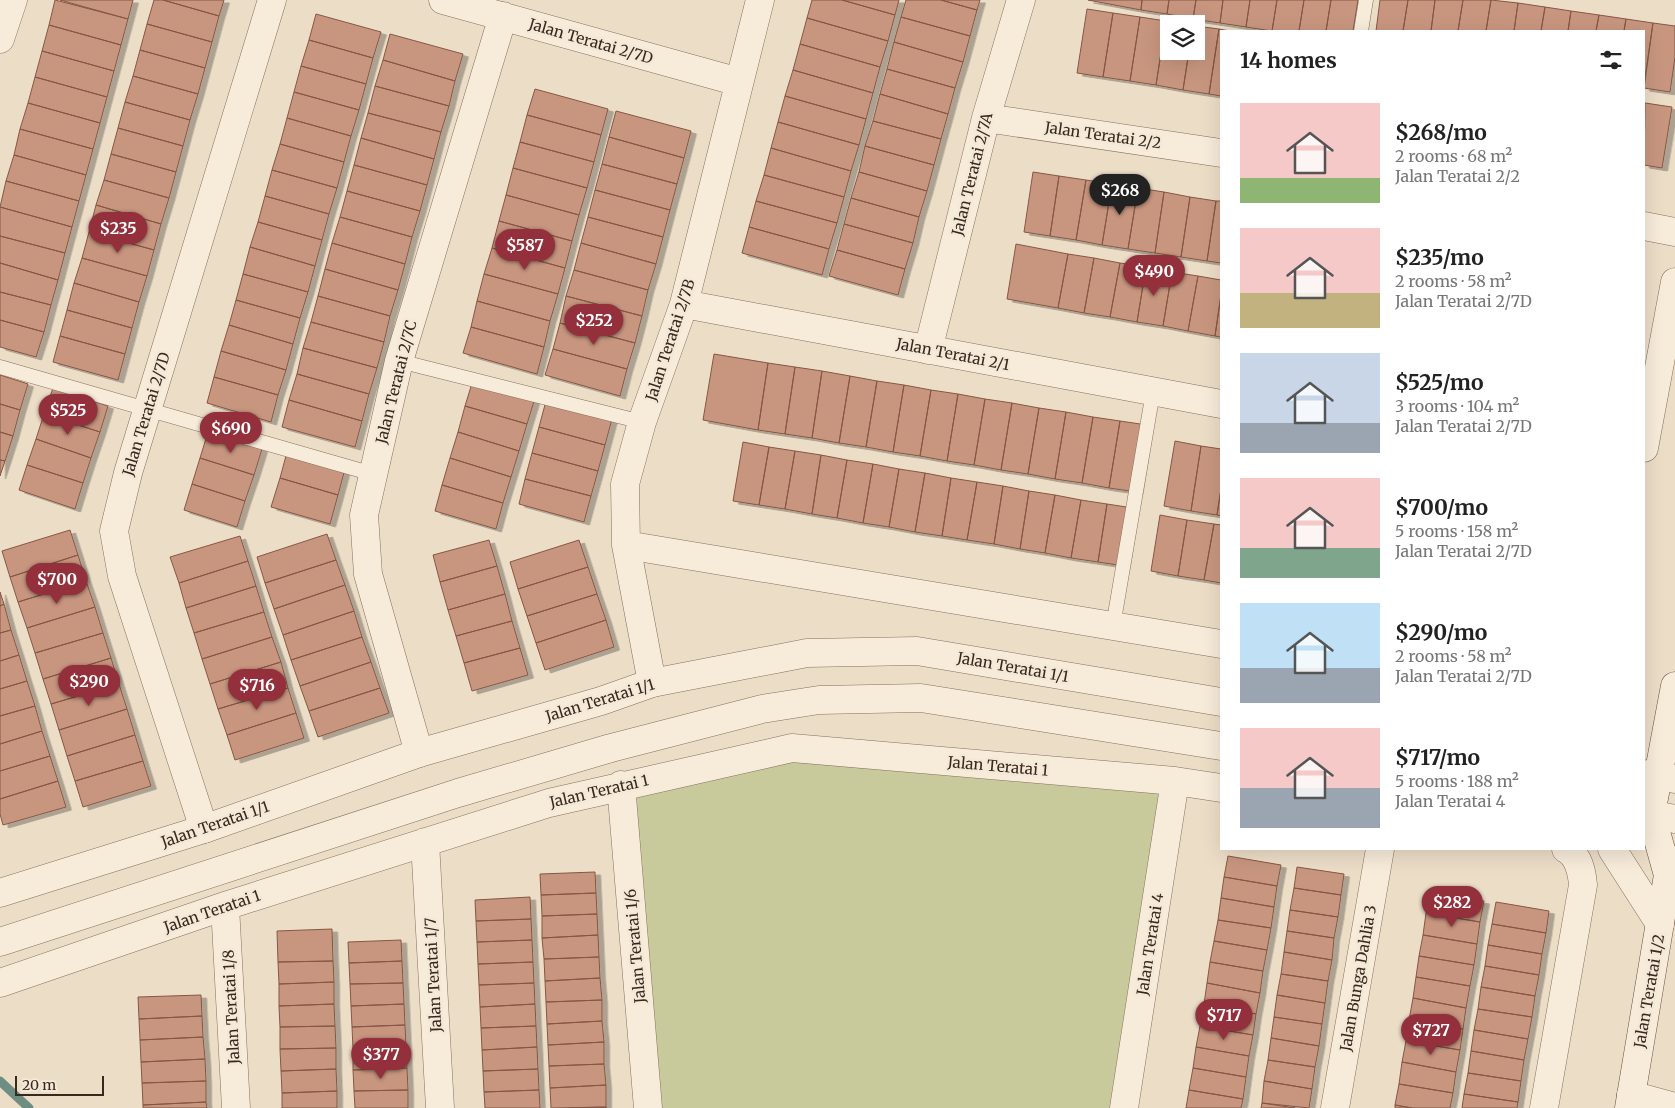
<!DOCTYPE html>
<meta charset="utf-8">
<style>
:root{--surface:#fff;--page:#f2f2f2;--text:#222;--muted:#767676;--accent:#93303b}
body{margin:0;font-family:Merriweather,serif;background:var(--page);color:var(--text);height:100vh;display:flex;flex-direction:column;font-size:19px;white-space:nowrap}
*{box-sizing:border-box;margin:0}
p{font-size:16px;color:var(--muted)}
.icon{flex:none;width:28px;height:28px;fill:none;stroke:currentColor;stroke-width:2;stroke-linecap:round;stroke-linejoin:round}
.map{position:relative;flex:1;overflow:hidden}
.side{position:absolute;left:1220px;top:30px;width:425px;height:820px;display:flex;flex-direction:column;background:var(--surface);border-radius:0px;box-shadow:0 5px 20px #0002}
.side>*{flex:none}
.buttons{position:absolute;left:1160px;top:15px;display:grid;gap:10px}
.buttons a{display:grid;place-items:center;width:45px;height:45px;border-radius:0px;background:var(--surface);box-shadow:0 5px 20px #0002;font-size:25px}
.scale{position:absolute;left:15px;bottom:12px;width:89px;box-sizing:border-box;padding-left:5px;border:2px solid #382920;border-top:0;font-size:14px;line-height:18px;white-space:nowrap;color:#382920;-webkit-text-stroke:4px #f4e8d6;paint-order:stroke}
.price{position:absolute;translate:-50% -42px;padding:0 11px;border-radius:18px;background:var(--accent);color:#fff;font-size:16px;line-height:32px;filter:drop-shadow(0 1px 2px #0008)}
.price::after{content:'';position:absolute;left:50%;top:30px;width:15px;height:11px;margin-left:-8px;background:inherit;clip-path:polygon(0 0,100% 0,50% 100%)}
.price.on{background:#222;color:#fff}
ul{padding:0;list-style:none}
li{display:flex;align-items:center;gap:15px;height:125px;padding:0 20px}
li span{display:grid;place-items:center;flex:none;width:140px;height:100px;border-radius:0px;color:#555}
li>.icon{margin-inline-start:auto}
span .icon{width:60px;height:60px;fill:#fffc;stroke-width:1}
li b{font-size:21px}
h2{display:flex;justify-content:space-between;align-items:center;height:60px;padding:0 20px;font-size:21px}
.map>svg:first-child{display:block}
.green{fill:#c9ca9b}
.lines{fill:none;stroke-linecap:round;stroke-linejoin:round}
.stream{stroke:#6f8e83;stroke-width:9}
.building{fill:#c8967f;stroke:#855744;filter:url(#shadow)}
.service-casing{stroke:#876f5d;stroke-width:15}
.minor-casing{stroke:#876f5d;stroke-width:29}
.tertiary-casing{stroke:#876f5d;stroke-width:29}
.secondary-casing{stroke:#695040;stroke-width:29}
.service{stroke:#f7ebda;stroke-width:14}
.minor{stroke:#f7ebda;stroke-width:28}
.tertiary{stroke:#f7ebda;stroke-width:28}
.secondary{stroke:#f7ebda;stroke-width:28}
.labels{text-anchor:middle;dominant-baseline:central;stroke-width:5;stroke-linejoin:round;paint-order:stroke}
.street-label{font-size:15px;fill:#382920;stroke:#f4e8d6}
</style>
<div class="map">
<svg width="1675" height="1108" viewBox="0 0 1675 1108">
<defs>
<filter id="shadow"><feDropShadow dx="5.5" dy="3" stdDeviation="0" flood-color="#0004"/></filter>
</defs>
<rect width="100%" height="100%" fill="#ecddc7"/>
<path class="green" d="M793,760l367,32 -49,316h-451l-26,-313z"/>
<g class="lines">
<path class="stream" d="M0,1081l29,27"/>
</g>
<path class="building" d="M55,0l73,19 -7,26 -72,-20z
M60,0h73l-5,19z
M154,0h9l56,16 -7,26 -65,-18z
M163,0h61l-5,16z
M812,0h30l53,15 -7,26 -81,-23z
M842,0h57l-4,15z
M906,0h35l36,10 -7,26 -69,-19z
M941,0h39l-3,10z
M1088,0h54l-1,10z
M1142,0h27l-2,14 -26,-4z
M1169,0h27l-3,19 -26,-5z
M1196,0h27l-3,23 -27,-4z
M1223,0h27l-4,27 -26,-4z
M1250,0h27l-5,31 -26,-4z
M1277,0h27l-5,31h-27z
M1304,0h27l-5,31h-27z
M1331,0h27l-5,31h-27z
M1380,0h28l-5,31h-27z
M1408,0h27l-4,31h-28z
M1435,0h28l-5,31h-27z
M1463,0h28l-5,31h-28z
M1491,0l27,3 -4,28h-28z
M1518,3l27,4 -4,24h-27z
M1545,7l26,4 -3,20h-27z
M1087,9l26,4 -10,64 -26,-4z
M1571,11l28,4 -3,16h-28z
M1113,13l27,4 -10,64 -27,-4z
M316,14l65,18 -8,26 -64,-18z
M1599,15l27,4 -2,12h-28z
M901,17l69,19 -7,26 -69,-20z
M1140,17l26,4 -10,64 -26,-4z
M807,18l81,23 -8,26 -80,-23z
M1626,19l27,4 -9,61v-53h-20z
M1166,21l16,3h-13v27h20l-6,39 -27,-5z
M1653,23l22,3v31l-5,35 -26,-4z
M147,24l65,18 -7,26 -65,-18z
M49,25l72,20 -7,26 -72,-20z
M1196,26l23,3 -10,65 -26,-4 6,-39h7z
M1219,29l11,2h-9v65l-12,-2z
M390,34l73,20 -8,27 -72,-21z
M309,40l64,18 -7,26 -65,-18z
M894,42l69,20 -8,26 -68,-19z
M800,44l80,23 -7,26 -80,-23z
M140,50l65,18 -7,26 -65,-18z
M42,51l72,20 -7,26 -72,-20z
M383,60l72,21 -6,25 -74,-20z
M301,66l65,18 -7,26 -65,-18z
M887,69l68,19 -7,26 -68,-20z
M793,70l80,23 -7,26 -81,-23z
M133,76l65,18 -8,26 -65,-18z
M35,77l72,20 -7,26 -72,-20z
M375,86l74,20 -8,26 -73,-19z
M535,89l73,20 -7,26 -74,-20z
M294,92l65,18 -8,26 -64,-18z
M880,94l68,20 -7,25 -68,-18z
M785,96l81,23 -7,26 -81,-23z
M125,102l65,18 -7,26 -65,-18z
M28,103l72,20 -7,26 -73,-20z
M1645,103l27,4 -10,61 -18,-3z
M616,111l75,20 -7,27 -75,-21z
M368,113l73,19 -7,27 -73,-21z
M527,115l74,20 -7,27 -74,-20z
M287,118l64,18 -7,26 -64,-18z
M873,121l68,18 -7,26 -69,-19z
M778,122l81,23 -8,26 -80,-23z
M118,128l65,18 -7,26 -65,-18z
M20,129l73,20 -7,26 -72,-20z
M609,137l75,21 -7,26 -75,-20z
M361,138l73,21 -7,26 -73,-20z
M520,142l74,20 -7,26 -74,-20z
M280,144l64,18 -7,26 -65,-18z
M865,146l69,19 -7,26 -68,-19z
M771,148l80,23 -7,26 -80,-22z
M111,154l65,18 -7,26 -65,-18z
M14,155l72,20 -7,26 -73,-20z
M602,164l75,20 -7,26 -75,-20z
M354,165l73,20 -7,26 -73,-20z
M513,168l74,20 -8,27 -73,-20z
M272,170l65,18 -8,26 -64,-18z
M859,172l68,19 -8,26 -68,-19z
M1033,172l26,4 -9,60 -26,-4z
M764,175l80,22 -7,26 -81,-22z
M1059,176l27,4 -10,60 -26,-4z
M104,180l65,18 -8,26 -65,-19z
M1086,180l26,4 -10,61 -26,-5z
M6,181l73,20 -7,26 -72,-20z
M1112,184l26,4 -10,61 -26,-4z
M1138,188l26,4 -9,61 -27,-4z
M595,190l75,20 -7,27 -75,-20z
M347,191l73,20 -8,26 -72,-20z
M1164,192l26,5 -9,60 -26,-4z
M506,195l73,20 -7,26 -73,-20z
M265,196l64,18 -7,26 -64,-18z
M1190,197l26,4 -9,60 -26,-4z
M851,198l68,19 -6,26 -69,-19z
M756,201l81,22 -8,26 -80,-22z
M1216,201h5v62l-14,-2z
M96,205l65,19 -7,26 -65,-18z
M0,207l72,20 -7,26 -65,-17z
M340,217l72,20 -7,27 -73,-21z
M588,217l75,20 -7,27 -75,-21z
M499,221l73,20 -7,27 -73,-20z
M258,222l64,18 -7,26 -65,-19z
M844,224l69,19 -8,26 -68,-19z
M749,227l80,22 -7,26 -80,-22z
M89,232l65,18 -7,26 -65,-18z
M0,236l65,17 -7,27 -58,-17z
M332,243l73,21 -7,26 -73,-21z
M581,243l75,21 -8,26 -74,-20z
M1016,244l52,10 -10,54 -51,-9z
M250,247l65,19 -7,26 -65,-18z
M492,248l73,20 -7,26 -74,-20z
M837,250l68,19 -7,26 -69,-19z
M1068,254l26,4 -10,55 -26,-5z
M82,258l65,18 -8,26 -65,-19z
M1094,258l26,5 -10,54 -26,-4z
M0,263l58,17 -7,25 -51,-13z
M1120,263l26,4 -9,55 -27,-5z
M1146,267l26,5 -9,54 -26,-4z
M325,269l73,21 -8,26 -72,-20z
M574,270l74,20 -6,26 -76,-20z
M1172,272l26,4 -10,55 -25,-5z
M243,274l65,18 -8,26 -64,-18z
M484,274l74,20 -8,27 -73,-20z
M1198,276l23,4v15l-6,41 -27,-5z
M74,283l65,19 -7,26 -65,-18z
M0,292l51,13 -7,27 -44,-12z
M1221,295v42l-6,-1z
M318,296l72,20 -6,26 -73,-20z
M566,296l76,20 -7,27 -75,-20z
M236,300l64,18 -7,26 -64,-19z
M477,301l73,20 -6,26 -73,-20z
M67,310l65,18 -7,26 -65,-18z
M0,320l44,12 -8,25 -36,-10z
M311,322l73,20 -7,26 -74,-20z
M560,323l75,20 -8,26 -74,-20z
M229,325l64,19 -7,26 -65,-19z
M471,327l73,20 -7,27 -74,-21z
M60,336l65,18 -7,26 -65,-18z
M303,348l74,20 -8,26 -72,-20z
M553,349l74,20 -7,27 -75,-21z
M221,351l65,19 -8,25 -64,-18z
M714,354l54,9 -10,67 -55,-10z
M768,363l27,4 -10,67 -27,-4z
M795,367l27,4 -10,67 -27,-4z
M822,371l28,5 -11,67 -27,-5z
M297,374l72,20 -7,27 -73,-21z
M0,375l28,9 -8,26 -20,-6z
M850,376l27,5 -11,66 -27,-4z
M214,377l64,18 -7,27 -64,-19z
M473,380l62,18 -8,26 -62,-18z
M877,381l27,4 -11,67 -27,-5z
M904,385l27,5 -11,66 -27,-4z
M53,388l55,18 -8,26 -56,-18z
M931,390l27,4 -11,67 -27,-5z
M958,394l27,5 -11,66 -27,-4z
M985,399l27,4 -11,67 -27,-5z
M289,400l73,21 -7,26 -73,-20z
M546,401l66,18 -7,26 -66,-18z
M1012,403l27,5 -11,66 -27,-4z
M0,404l20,6 -7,26 -13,-4z
M465,406l62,18 -8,27 -61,-19z
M1039,408l27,4 -11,67 -27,-5z
M1066,412l27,5 -11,66 -27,-4z
M44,414l56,18 -9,26 -55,-19z
M1093,417l27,4 -11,67 -27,-5z
M1120,421l27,4 -10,67 -28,-4z
M539,427l66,18 -7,26 -66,-18z
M0,432l13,4 -8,25 -5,-1z
M208,432l54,17 -8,26 -54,-17z
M458,432l61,19 -8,26 -61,-19z
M36,439l55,19 -8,25 -56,-18z
M1175,441l26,5 -10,65 -27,-5z
M743,442l26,5 -10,58 -26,-4z
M1201,446l20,3v40l-4,26 -26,-4z
M769,447l26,4 -10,58 -26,-4z
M795,451l26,4 -9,59 -27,-5z
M287,452l58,17 -7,26 -58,-17z
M532,453l66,18 -7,25 -66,-17z
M821,455l26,5 -10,58 -25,-4z
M200,458l54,17 -9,26 -53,-17z
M450,458l61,19 -8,26 -61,-18z
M0,460l5,1 -5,15z
M847,460l26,4 -10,59 -26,-5z
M873,464l26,5 -10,58 -26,-4z
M27,465l56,18 -8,26 -56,-19z
M899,469l26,4 -10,59 -26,-5z
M925,473l26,5 -9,58 -27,-4z
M280,478l58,17 -8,29 -59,-17z
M951,478l26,4 -10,58 -25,-4z
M525,479l66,17 -7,26 -65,-18z
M977,482l26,4 -9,58 -27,-4z
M192,484l53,17 -8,26 -53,-17z
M442,485l61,18 -7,26 -61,-18z
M1003,486l26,5 -9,58 -26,-5z
M1221,489v27l-4,-1z
M1029,491l26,4 -10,58 -25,-4z
M1055,495l26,5 -10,58 -26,-5z
M1081,500l26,4 -9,58 -27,-4z
M1107,504l26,4 -9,58 -26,-4z
M1160,515l27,5 -9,56 -27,-5z
M1187,520l27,4 -10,56 -26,-4z
M1214,524l7,1v58l-17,-3z
M70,530l8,25 -68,22 -8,-26z
M327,534l9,26 -71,23 -8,-26z
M240,536l8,25 -69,22 -9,-26z
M489,540l8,26 -57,16 -7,-27z
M579,540l9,27 -70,22 -8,-27z
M78,555l8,26 -68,21 -8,-25z
M336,560l9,25 -71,24 -9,-26z
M248,561l8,25 -70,22 -7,-25z
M497,566l8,28 -57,16 -8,-28z
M588,567l9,27 -70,22 -9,-27z
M86,581l9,26 -68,21 -9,-26z
M345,585l9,26 -71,24 -9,-26z
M256,586l8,26 -70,21 -8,-25z
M0,592l4,12 -4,2z
M505,594l7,27 -56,15 -8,-26z
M597,594l9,26 -70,23 -9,-27z
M4,604l7,26 -11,3v-27z
M95,607l8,26 -68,20 -8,-25z
M354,611l8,26 -71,23 -8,-25z
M264,612l8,25 -70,22 -8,-26z
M606,620l8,27 -69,23 -9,-27z
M512,621l8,27 -56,15 -8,-27z
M11,630l8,25 -19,6v-28z
M103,633l8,25 -68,21 -8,-26z
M272,637l9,25 -71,22 -8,-25z
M362,637l9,25 -71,24 -9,-26z
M520,648l8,27 -56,16 -8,-28z
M19,655l8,26 -27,8v-28z
M111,658l8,26 -68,20 -8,-25z
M281,662l7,26 -70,21 -8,-25z
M371,662l9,26 -71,23 -9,-25z
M27,681l8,25 -35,10v-27z
M119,684l8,25 -68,21 -8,-26z
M288,688l8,25 -69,22 -9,-26z
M380,688l9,25 -71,24 -9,-26z
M35,706l7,25 -42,13v-28z
M127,709l8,26 -68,21 -8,-26z
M296,713l8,25 -69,22 -8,-25z
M42,731l8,25 -50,15v-27z
M135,735l8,26 -68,20 -8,-25z
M50,756l8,25 -58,18v-28z
M143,761l8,25 -68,21 -8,-26z
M58,781l8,26 -63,18 -3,-11v-15z
M1228,856l53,9 -4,21 -53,-9z
M1297,867l47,7 -3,21 -47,-7z
M595,872l1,21 -55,2 -1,-21z
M1224,877l53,9 -3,21 -53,-9z
M1294,888l47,7 -3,22 -48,-7z
M1429,892l55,9 -4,21 -54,-9z
M596,893l1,21 -55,2 -1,-21z
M530,897l1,22 -55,2 -1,-21z
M1221,898l53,9 -3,21 -53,-8z
M1496,902l53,9 -3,22 -54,-9z
M1290,910l48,7 -4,21 -47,-7z
M1426,913l54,9 -3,22 -54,-9z
M597,914l1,21 -56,3v-22z
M531,919l1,21 -55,2 -1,-21z
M1218,920l53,8 -4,22 -53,-9z
M1492,924l54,9 -4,21 -54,-9z
M332,929l1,32 -55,1 -1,-31z
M1287,931l47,7 -2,22 -48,-8z
M598,935l1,22 -55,2 -2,-21z
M1423,935l54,9 -3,21 -55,-9z
M401,940l1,21 -53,2 -1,-21z
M532,940l1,22 -55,2 -1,-22z
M1214,941l53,9 -4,21 -53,-9z
M1488,945l54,9 -3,21 -54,-9z
M1284,952l48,8 -4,21 -47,-7z
M1419,956l55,9 -4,21 -54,-9z
M599,957l1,21 -55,3 -1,-22z
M333,961l1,21 -55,2 -1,-22z
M402,961l1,22 -53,1 -1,-21z
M533,962l1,21 -55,2 -1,-21z
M1210,962l53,9 -3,22 -53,-10z
M1485,966l54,9 -4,21 -54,-9z
M1281,974l47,7 -3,22 -48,-8z
M1416,977l54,9 -4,22 -53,-10z
M600,978l2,22 -56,2 -1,-21z
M334,982v22l-55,2v-22z
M403,983l1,21 -53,2 -1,-22z
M534,983l1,21 -55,3 -1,-22z
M1207,983l53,10 -4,21 -52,-10z
M1481,987l54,9 -3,21 -54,-8z
M201,995l1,21 -63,3 -1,-22z
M1277,995l48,8 -3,21 -48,-7z
M1413,998l53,10 -3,21 -54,-9z
M602,1000v21l-55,3 -1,-22z
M334,1004l1,22 -55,1 -1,-21z
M404,1004l1,21 -53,2 -1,-21z
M535,1004l1,22 -55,2 -1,-21z
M1204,1004l52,10 -3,21 -53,-9z
M1478,1009l54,8 -4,22 -54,-9z
M202,1016l1,21 -63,3 -1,-21z
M1274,1017l48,7 -3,22 -48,-8z
M1409,1020l54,9 -3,21 -54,-9z
M602,1021l2,21 -56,3 -1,-21z
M405,1025l1,22 -53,2 -1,-22z
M335,1026l1,22 -56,1v-22z
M536,1026l1,21 -55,3 -1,-22z
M1200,1026l53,9 -4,21 -53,-9z
M1474,1030l54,9 -4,21 -53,-9z
M203,1037l2,22 -64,3 -1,-22z
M1271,1038l48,8 -4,21 -47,-7z
M1406,1041l54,9 -4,22 -54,-10z
M604,1042v22l-55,2 -1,-21z
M406,1047l1,21 -54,2v-21z
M537,1047l1,22 -55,2 -1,-21z
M1196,1047l53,9 -3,21 -53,-9z
M336,1048v21l-55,2 -1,-22z
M1471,1051l53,9 -3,21 -53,-8z
M205,1059l1,22 -64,2 -1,-21z
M1268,1060l47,7 -3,22 -48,-8z
M1402,1062l54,10 -3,21 -54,-9z
M604,1064l2,21 -56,3 -1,-22z
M407,1068l1,22 -54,1 -1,-21z
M1193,1068l53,9 -3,22 -54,-9z
M336,1069l1,22 -55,2 -1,-22z
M538,1069l1,21 -55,2 -1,-21z
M1468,1073l53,8 -3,21 -54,-8z
M206,1081v21l-63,3 -1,-22z
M1264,1081l48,8 -3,19 -47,-5z
M1399,1084l54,9 -3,15h-38l-17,-3z
M606,1085v22l-55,1 -1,-20z
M408,1090v18h-53l-1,-17z
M539,1090l1,18h-55l-1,-16z
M1189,1090l54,9 -2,9h-55z
M337,1091v17h-55v-15z
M1464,1094l54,8 -1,6h-55z
M206,1102l1,6h-64v-3z
M1262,1103l33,5h-34z
M1395,1105l17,3h-17z
M606,1107l1,1h-38z"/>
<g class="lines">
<defs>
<path id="service" d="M1361,31l5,-31
M399,361l243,61
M0,367l373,107
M1113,626l40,-234"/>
<path id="minor" d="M443,0l296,82
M0,39l13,-39
M986,118l235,35
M1644,226l31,6
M684,304l537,100
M928,350l58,-232 35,-118
M1644,448l31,-166
M626,545l595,99
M652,683l-26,-138 -1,-61 17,-62 42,-118 76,-304
M419,753l-51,-179 -4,-59 35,-154 104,-345
M621,785l27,323
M204,829l-82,-253 -8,-45 14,-58 144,-473
M425,842l15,266
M225,906l11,202
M0,983l225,-77 324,-103 243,-55 383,33 46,7
M1631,1095l44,12
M1124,1108l51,-327
M1335,1108l45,-259
M1544,1108l39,-223c-1,-13 -5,-30 -17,-36"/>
<path id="tertiary" d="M1644,774l31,5
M1644,813l31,6
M1612,849l48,75
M0,893l204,-64 215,-76 182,-52 51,-18 155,-30 110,-2 304,51
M0,942l458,-149 153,-45 151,-39 57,-9 102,-2 300,48"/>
<path id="secondary" d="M1668,875l-17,-61 24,-128
M1629,1108l39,-233 7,-15"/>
</defs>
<use href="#service" class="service-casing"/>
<use href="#minor" class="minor-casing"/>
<use href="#tertiary" class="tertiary-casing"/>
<use href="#secondary" class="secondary-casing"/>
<use href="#service" class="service"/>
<use href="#minor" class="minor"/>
<use href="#tertiary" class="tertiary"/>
<use href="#secondary" class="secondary"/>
</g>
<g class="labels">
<g class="street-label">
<text transform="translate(591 41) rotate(16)">Jalan Teratai 2/7D</text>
<text transform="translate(1103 135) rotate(8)">Jalan Teratai 2/2</text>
<text transform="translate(972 174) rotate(-76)">Jalan Teratai 2/7A</text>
<text transform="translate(670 340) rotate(-72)">Jalan Teratai 2/7B</text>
<text transform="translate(953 354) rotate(11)">Jalan Teratai 2/1</text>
<text transform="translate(396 382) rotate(-76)">Jalan Teratai 2/7C</text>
<text transform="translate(146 414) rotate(-73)">Jalan Teratai 2/7D</text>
<text transform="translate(1013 667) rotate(10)">Jalan Teratai 1/1</text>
<text transform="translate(600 700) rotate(-17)">Jalan Teratai 1/1</text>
<text transform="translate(998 766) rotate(5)">Jalan Teratai 1</text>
<text transform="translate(599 791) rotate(-13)">Jalan Teratai 1</text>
<text transform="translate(215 824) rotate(-19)">Jalan Teratai 1/1</text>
<text transform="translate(212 911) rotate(-19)">Jalan Teratai 1</text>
<text transform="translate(1150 944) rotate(-81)">Jalan Teratai 4</text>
<text transform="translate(635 946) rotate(-95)">Jalan Teratai 1/6</text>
<text transform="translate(433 975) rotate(-93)">Jalan Teratai 1/7</text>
<text transform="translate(1358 978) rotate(-80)">Jalan Bunga Dahlia 3</text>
<text transform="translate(1649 991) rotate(-80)">Jalan Teratai 1/2</text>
<text transform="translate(231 1007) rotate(-93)">Jalan Teratai 1/8</text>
</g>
</g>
</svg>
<div class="buttons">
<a><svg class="icon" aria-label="layers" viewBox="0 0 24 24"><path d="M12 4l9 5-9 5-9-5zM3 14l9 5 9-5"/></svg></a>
</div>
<div class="scale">20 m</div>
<b class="price on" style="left:1120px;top:216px">$268</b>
<b class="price" style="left:118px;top:254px">$235</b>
<b class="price" style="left:525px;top:271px">$587</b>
<b class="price" style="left:1154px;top:297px">$490</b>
<b class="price" style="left:594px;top:346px">$252</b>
<b class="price" style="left:68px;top:436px">$525</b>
<b class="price" style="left:231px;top:454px">$690</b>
<b class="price" style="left:57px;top:605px">$700</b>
<b class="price" style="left:89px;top:707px">$290</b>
<b class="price" style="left:257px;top:711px">$716</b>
<b class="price" style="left:1452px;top:928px">$282</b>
<b class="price" style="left:1224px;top:1041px">$717</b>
<b class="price" style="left:1431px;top:1056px">$727</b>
<b class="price" style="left:381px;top:1080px">$377</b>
<section class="side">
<h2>14 homes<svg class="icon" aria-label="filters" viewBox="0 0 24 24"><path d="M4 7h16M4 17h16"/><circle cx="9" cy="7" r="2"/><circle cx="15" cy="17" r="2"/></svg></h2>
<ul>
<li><span style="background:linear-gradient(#f6c9c9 75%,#8fb573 0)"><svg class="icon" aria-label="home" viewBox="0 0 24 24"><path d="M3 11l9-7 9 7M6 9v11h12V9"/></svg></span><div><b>$268/mo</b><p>2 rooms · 68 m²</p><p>Jalan Teratai 2/2</p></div></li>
<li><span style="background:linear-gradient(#f6c9c9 65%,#c2b280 0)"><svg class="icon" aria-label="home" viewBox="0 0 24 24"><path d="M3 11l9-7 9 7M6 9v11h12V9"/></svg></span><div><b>$235/mo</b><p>2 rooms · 58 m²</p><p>Jalan Teratai 2/7D</p></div></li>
<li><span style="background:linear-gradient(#c9d6e8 70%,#9aa5b1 0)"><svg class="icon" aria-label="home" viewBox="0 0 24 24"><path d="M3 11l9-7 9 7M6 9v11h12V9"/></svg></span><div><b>$525/mo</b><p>3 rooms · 104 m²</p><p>Jalan Teratai 2/7D</p></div></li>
<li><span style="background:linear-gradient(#f6c9c9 70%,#7fa58c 0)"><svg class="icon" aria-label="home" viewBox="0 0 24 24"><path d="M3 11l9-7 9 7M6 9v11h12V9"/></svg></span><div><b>$700/mo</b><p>5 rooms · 158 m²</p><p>Jalan Teratai 2/7D</p></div></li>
<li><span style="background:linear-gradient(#bfe0f5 65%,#9aa5b1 0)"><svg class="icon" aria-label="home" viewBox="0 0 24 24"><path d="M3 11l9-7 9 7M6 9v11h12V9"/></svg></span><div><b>$290/mo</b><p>2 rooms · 58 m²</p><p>Jalan Teratai 2/7D</p></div></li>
<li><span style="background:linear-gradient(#f6c9c9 60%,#9aa5b1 0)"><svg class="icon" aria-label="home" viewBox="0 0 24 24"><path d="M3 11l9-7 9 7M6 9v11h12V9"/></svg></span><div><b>$717/mo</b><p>5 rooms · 188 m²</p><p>Jalan Teratai 4</p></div></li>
</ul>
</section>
</div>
